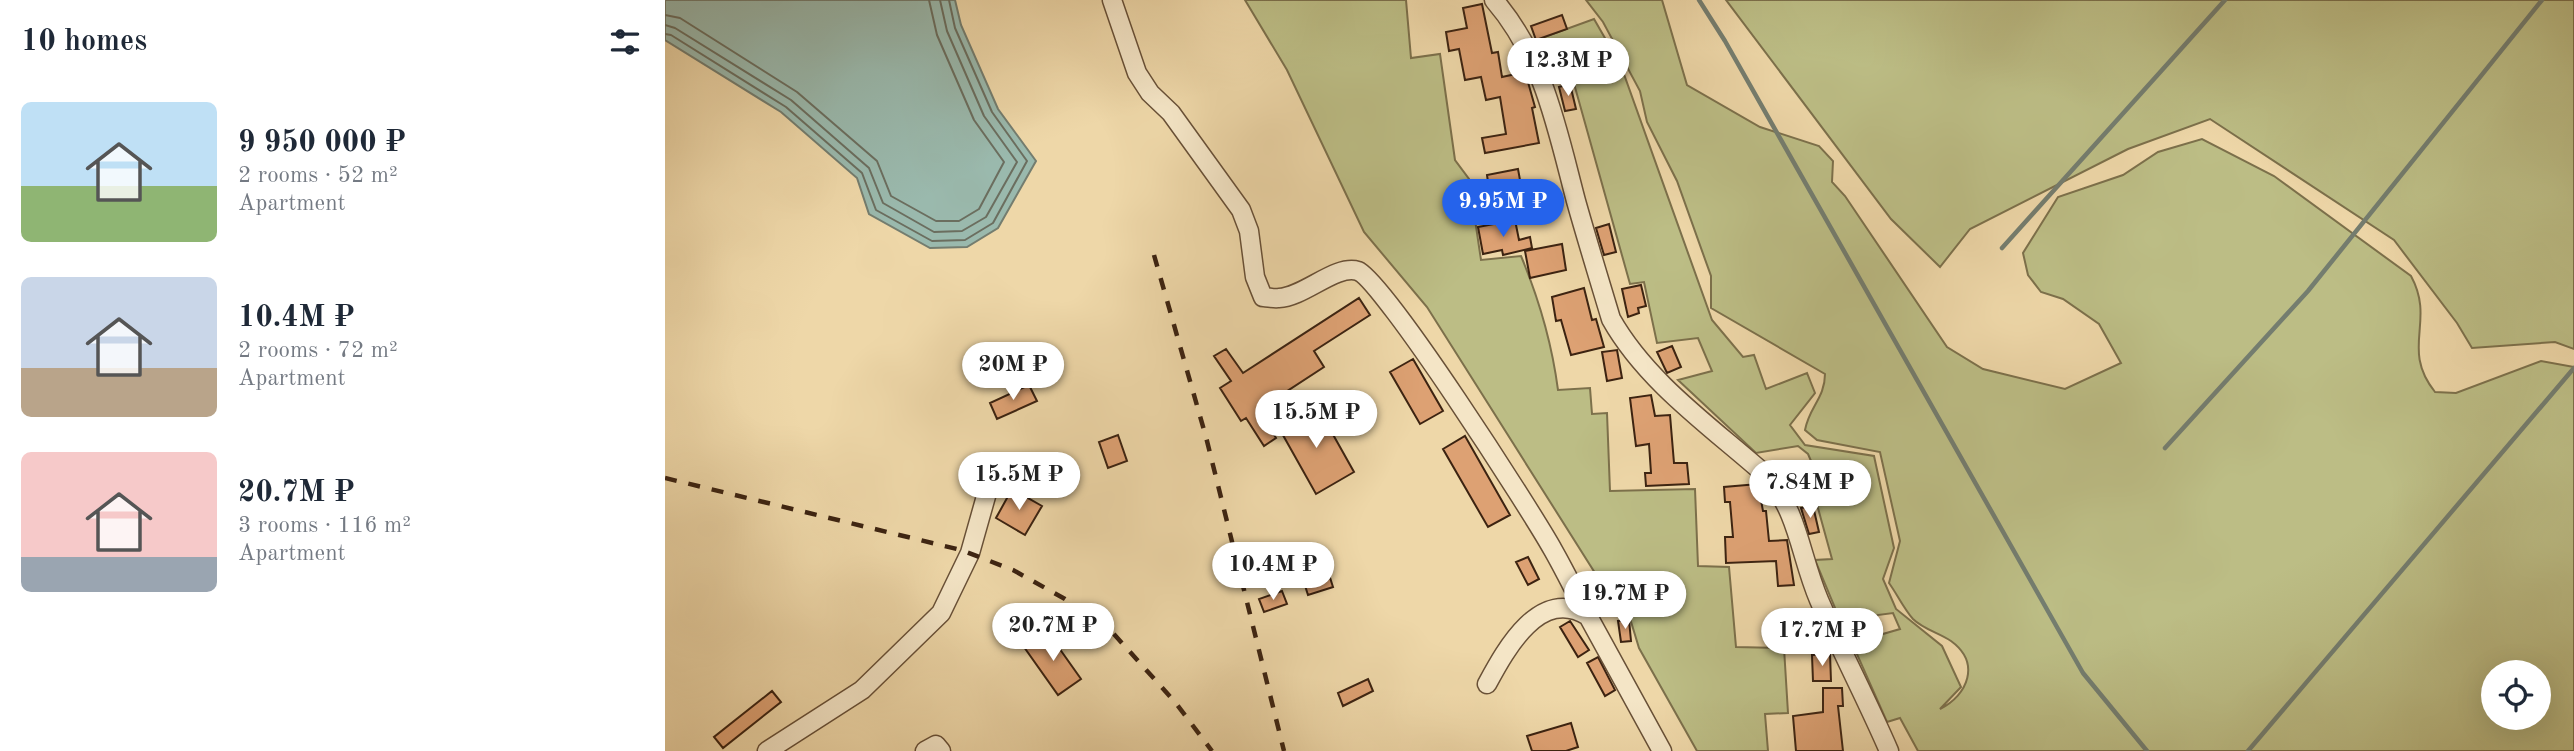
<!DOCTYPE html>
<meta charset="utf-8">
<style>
:root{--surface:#fff;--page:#f2f2f3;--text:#1f2937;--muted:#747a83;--accent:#2563eb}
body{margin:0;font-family:"Old Standard TT",serif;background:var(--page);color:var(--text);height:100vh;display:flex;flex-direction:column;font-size:26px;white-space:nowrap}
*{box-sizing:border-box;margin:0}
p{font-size:23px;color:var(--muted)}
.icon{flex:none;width:38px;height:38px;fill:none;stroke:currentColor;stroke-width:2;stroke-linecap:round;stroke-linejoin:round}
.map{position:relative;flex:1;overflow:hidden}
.drawer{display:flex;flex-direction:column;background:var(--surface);width:665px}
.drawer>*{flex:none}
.controls{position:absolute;left:1816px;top:660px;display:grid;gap:14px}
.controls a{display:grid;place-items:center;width:70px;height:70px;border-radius:50%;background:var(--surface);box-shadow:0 7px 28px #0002;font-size:35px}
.price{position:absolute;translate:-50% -60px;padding:0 16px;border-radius:24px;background:#fff;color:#222;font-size:23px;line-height:46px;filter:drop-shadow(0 2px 4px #0008)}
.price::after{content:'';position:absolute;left:50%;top:42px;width:21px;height:16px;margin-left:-10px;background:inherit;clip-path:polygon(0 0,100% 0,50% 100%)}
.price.current{background:var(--accent);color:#fff}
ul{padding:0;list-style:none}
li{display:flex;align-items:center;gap:21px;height:175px;padding:0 21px}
li span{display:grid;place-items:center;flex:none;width:196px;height:140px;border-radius:10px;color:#555}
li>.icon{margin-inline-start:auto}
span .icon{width:84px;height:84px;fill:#fffc;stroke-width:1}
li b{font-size:30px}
h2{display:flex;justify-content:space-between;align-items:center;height:84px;padding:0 21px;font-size:30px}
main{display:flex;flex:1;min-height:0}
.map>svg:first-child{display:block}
.green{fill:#bcbd85;stroke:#7c704b;stroke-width:2;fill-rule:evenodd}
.water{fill:#9ab9ad;stroke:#747d6f;stroke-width:2}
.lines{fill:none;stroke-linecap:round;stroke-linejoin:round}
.shore{stroke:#6b6e5f;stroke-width:2}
.stream{stroke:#747d6f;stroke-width:4.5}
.building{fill:#dda173;stroke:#3c2311;stroke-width:2}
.minor-casing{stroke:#685037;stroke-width:21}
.minor{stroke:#f4e5c6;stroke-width:18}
.rail{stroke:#3c2311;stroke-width:4.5;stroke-dasharray:12 12;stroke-linecap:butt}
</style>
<main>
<section class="drawer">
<h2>10 homes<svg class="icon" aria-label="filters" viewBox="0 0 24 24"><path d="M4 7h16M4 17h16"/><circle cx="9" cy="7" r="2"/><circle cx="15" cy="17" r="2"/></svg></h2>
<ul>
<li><span style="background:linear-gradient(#bfe0f5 60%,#8fb573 0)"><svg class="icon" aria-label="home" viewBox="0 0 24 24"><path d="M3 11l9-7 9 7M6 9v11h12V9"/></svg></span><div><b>9 950 000 ₽</b><p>2 rooms · 52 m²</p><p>Apartment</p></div></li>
<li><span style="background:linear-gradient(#c9d6e8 65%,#b9a48a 0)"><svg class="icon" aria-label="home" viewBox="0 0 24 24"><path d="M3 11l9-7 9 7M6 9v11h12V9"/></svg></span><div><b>10.4M ₽</b><p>2 rooms · 72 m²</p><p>Apartment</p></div></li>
<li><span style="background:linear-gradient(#f6c9c9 75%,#9aa5b1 0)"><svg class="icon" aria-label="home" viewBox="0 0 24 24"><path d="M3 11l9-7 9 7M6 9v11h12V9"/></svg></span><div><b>20.7M ₽</b><p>3 rooms · 116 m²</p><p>Apartment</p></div></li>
</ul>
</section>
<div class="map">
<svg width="1909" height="751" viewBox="0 0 1909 751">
<rect width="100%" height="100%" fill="#eed7a8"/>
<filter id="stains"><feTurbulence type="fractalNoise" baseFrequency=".00286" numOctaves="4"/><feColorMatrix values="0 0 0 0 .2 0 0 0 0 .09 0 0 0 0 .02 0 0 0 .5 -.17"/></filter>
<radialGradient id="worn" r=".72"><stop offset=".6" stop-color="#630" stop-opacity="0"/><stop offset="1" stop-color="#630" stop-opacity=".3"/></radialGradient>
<path class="green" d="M580,0h161l5,58 29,-4 15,106 14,19 12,81 40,-4c18,43 31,88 37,134l32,-2 2,26 15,-1 3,78 85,-2 3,77 31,1 7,80 48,1 4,65 -23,1 3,37h-71l-58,-103 -10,-33 -15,-12 -187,-296 -63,-75 -77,-162z
M921,0h76l25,85 73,42 59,19 14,15 -1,21 13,14 102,151 36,22 82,20 56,-26 -22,-39 -36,-25 -22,-7 -13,-17 -5,-22 35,-56 65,-22 35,-23 44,-13 72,37 137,100c25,46 -11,72 24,116l21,1 85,-32 33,6v384h-656l-18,-33 -13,4 -35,-79 48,-14 -7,-16 -53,7 -25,-60 17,-1 -19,-69 8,-6 -13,-30 -10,-8 -42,7 -78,-73 34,-9 -14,-33 -41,5 -13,-61 -14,2 -57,-204 -17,2 -20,-42 58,-21 27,47 91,254 31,37 11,-2 12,34 41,-16 8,20 -25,32 15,20 69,11 20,92 -11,31 13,30 46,37 19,41 -21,22c28,-14 41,-46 11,-68 -12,-8 -28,-12 -38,-22 -9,-10 -16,-25 -24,-36l11,-42 -20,-89 -63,-12 -12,-10c4,-23 20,-32 20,-56l-114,-66v-32l-34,-95 -30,-59 -7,-31 -37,-69zM1829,672h45v46h-45z
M1061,0h848v349l-19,-7 -83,6 -15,-25 -63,-83 -184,-121 -82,30 -158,80 -30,38 -49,-48z"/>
<path class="water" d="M0,0h290l6,25 37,84 38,52 -38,67 -31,19 -37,1 -61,-34 -12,-36 -76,-66 -116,-72z"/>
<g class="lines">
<path class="shore" d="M0,15l15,3 117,74 80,69 14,35 45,25h23l20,-12 25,-47 -30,-42 -37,-85 -8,-35
M0,25l10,3 116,72 78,68 14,35 51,29 28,-1 24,-14 31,-55 -33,-46 -37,-85 -7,-31
M0,34l6,1 115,72 76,66 14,37 56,31 33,-1 28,-17 34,-62 -35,-49 -37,-84 -6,-28"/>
<path class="stream" d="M1034,0l26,41 358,632 64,78
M1337,248l223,-248
M1500,448l143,-157 234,-291
M1583,751l326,-383"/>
</g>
<path class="building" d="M817,4l10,49 6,-1 4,25 23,-5 1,3 9,32 -3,1 7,35 -54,10 -3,-15 24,-4 -6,-37 -14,3 -5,-23 -16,3 -6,-31 -10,2 -3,-19 21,-4 -4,-20z
M897,15l5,14 -31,11 -5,-14z
M905,84l6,25 -11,2 -6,-24z
M853,169l4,22 -13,2 -1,-7 -19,3 -2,-14z
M850,220l4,20 11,-3 2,11 -29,7 -1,-5 -19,4 -5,-27z
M944,224l7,28 -12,3 -8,-27z
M897,244l4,26 -36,8 -5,-27z
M976,285l5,21 -8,2 1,5 -11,4 -6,-28z
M919,288l8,32 4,-1 8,28 -33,8 -10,-35 -5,1 -4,-24z
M694,298l11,17 -56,36 10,16 -66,43 18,28 -12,8 -18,-28 -5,3 -21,-33 11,-7 -17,-25 12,-7 17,24z
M1007,346l9,21 -14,6 -10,-21z
M952,350l5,28 -15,3 -5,-29z
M748,359l30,52 -23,13 -30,-52z
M364,385l8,16 -40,18 -7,-16z
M986,395l4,21 15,-1 4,48h13l2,21 -43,2 -1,-13h6l-2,-29 -13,2 -6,-48z
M652,406l37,66 -38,22 -37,-66z
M453,435l9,26 -19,7 -9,-26z
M800,436l45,79 -22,12 -45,-78z
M1093,484l5,27h3l3,30 18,-1 7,45 -16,1 -2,-25 -50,2 -1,-26h8l-3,-35h-5l-1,-15z
M347,489l30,17 -17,29 -29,-17z
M1148,506l6,26 -10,2 -8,-26z
M655,546l13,41 -25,8 -13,-41z
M863,557l11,22 -11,6 -12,-23z
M617,591l5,13 -23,8 -5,-13z
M1131,619v8l13,-1 1,18 -37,1 -1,-25z
M964,620l2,21 -10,1 -3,-21z
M905,621l19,29 -11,7 -18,-30z
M382,631l34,48 -23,16 -34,-48z
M1165,654l1,27h-18l-1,-26z
M933,657l17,33 -10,6 -18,-33z
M703,679l5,12 -30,15 -5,-13z
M1158,688h19l1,18h-5l5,45h-47l-3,-35 30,-4z
M107,691l9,11 -58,46 -9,-11z
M906,723l7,24 -12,4h-34l-5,-15z"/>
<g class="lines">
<defs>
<path id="minor" d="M447,0l25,73 13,20 21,20 70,97 8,21 6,46 8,20c5,0 11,2 16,1 25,-1 57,-34 79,-27 25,9 174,241 195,279 12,21 23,44 35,66
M829,0c50,58 63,129 82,201 11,39 23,78 35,118 36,64 102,109 157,158 31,38 32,78 51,123 22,51 48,100 70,151
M822,684c19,-35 53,-98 101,-68l74,135
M102,751l95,-61 79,-77 29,-60 22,-78 33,3
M260,751l11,-6 5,6"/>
</defs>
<use href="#minor" class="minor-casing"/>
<use href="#minor" class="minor"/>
<path class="rail" d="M489,255l52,182 78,314
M0,478l296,72 52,20 52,29 48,34 62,69 37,49"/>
</g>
<rect width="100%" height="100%" filter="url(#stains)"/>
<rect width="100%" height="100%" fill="url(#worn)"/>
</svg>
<div class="controls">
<a><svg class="icon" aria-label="locate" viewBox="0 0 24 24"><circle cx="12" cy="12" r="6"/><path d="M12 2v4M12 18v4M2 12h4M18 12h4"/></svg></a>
</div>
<b class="price" style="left:903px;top:98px">12.3M ₽</b>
<b class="price current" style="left:838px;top:239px">9.95M ₽</b>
<b class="price" style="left:348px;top:402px">20M ₽</b>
<b class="price" style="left:651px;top:450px">15.5M ₽</b>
<b class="price" style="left:354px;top:512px">15.5M ₽</b>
<b class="price" style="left:1145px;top:520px">7.84M ₽</b>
<b class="price" style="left:608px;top:602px">10.4M ₽</b>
<b class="price" style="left:960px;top:631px">19.7M ₽</b>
<b class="price" style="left:388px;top:663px">20.7M ₽</b>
<b class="price" style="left:1157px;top:668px">17.7M ₽</b>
</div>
</main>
